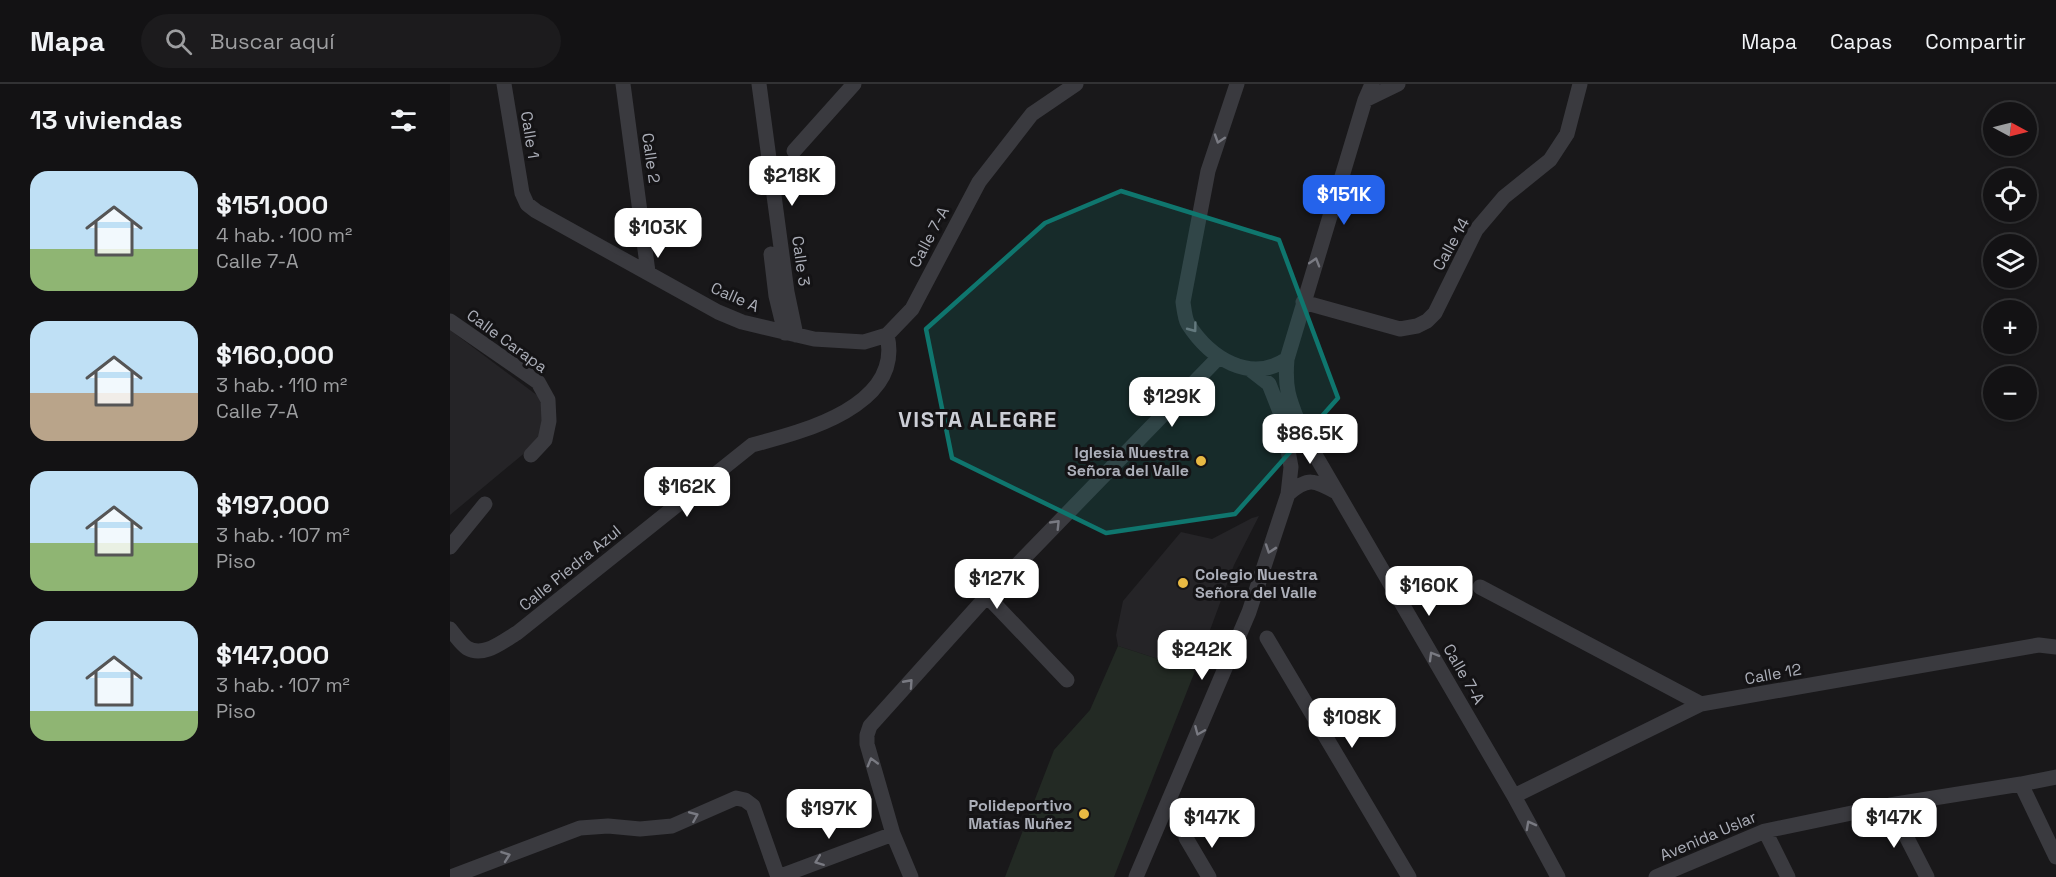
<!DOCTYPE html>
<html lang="es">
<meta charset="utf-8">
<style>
:root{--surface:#131214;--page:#1c1b1d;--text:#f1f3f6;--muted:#9d9ea0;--line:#323234;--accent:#2563eb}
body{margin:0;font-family:"Space Grotesk",sans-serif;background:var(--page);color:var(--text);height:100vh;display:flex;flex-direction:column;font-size:22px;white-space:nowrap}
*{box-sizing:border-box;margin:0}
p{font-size:20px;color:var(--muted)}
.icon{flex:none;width:33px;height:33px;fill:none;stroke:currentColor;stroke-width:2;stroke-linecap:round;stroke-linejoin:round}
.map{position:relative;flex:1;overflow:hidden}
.details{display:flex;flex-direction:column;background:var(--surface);width:450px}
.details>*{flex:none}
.needle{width:39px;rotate:97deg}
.buttons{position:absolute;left:1533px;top:18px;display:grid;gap:12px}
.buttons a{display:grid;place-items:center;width:54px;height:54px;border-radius:50%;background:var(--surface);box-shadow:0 3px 9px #0003,0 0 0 2px var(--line);font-size:30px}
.price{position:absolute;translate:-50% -51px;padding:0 14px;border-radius:12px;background:#fff;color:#222;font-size:20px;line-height:39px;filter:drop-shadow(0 2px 3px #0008)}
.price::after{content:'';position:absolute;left:50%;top:36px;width:18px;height:14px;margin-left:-9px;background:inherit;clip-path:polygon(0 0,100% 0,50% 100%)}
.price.on{background:var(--accent);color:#fff}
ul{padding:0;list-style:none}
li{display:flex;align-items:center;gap:18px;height:150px;padding:0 30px}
li span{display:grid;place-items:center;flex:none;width:168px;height:120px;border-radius:18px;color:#555}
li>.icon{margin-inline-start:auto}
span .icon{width:72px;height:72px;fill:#fffc;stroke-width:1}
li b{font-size:26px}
h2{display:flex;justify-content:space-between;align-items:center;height:72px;padding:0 30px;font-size:26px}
header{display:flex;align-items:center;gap:36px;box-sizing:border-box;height:84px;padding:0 30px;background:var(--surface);border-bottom:2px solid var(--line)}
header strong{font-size:28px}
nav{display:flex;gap:33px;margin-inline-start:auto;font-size:21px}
.search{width:420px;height:54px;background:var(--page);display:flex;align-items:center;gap:15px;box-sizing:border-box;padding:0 21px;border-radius:33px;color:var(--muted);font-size:22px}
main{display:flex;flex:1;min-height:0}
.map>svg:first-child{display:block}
.built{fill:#252427}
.grass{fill:#232a24}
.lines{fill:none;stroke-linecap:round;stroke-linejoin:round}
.minor{stroke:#3a3a3f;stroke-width:15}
.oneway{stroke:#797a82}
.marked{fill:#0f766e;fill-opacity:0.2;stroke:#0f766e;stroke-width:4.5;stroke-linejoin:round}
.poi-dot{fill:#e8b943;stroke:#141315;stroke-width:2}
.labels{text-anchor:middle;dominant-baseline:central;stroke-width:6;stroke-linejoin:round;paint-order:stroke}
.street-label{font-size:16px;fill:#acafb9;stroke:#141315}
.poi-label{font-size:16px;font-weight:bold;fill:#acafb9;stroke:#141315;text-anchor:end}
.district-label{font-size:22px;font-weight:bold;letter-spacing:1.5px;fill:#ccced6;stroke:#141315}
</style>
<header>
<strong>Mapa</strong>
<div class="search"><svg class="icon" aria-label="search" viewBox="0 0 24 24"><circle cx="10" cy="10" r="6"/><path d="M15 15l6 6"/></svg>Buscar aquí</div>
<nav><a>Mapa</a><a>Capas</a><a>Compartir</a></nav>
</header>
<main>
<section class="details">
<h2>13 viviendas<svg class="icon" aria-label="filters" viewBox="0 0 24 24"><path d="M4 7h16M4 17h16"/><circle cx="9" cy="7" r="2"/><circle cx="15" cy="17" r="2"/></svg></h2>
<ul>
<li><span style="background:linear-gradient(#bfe0f5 65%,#8fb573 0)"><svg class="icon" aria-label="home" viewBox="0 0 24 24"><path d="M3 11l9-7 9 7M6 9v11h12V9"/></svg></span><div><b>$151,000</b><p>4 hab. · 100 m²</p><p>Calle 7-A</p></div></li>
<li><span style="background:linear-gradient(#bfe0f5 60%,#b9a48a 0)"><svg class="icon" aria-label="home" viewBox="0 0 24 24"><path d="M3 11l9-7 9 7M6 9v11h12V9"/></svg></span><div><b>$160,000</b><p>3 hab. · 110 m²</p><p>Calle 7-A</p></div></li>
<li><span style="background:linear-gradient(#bfe0f5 60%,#8fb573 0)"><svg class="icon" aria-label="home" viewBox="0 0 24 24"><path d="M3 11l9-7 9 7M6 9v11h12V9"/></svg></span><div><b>$197,000</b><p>3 hab. · 107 m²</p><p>Piso</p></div></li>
<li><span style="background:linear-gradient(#bfe0f5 75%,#8fb573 0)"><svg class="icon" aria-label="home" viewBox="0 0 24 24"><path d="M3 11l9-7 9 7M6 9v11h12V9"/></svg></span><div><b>$147,000</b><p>3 hab. · 107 m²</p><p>Piso</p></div></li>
</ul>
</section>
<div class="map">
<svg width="1606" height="793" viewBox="0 0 1606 793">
<rect width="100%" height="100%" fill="#19181a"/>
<path class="built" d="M0,246l88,66 7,7 -6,38 -89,74z
M809,432l-25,49 -39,106 -77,-25 -2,-11 7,-34 58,-69 31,7 40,-21z"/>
<path class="grass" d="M668,562l77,25 -81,206h-109l49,-127 36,-40z"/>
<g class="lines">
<path class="minor" d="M54,0l18,109 5,11 9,7 182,101 24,10 72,17 50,3 23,-7 25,-26 67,-127 53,-68 44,-30
M173,0l25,188
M309,0l28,208 9,43
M787,0l-29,87 -25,131c1,7 2,17 5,22 22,34 62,60 99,35
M922,0l-7,16 -78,259c-3,34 4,44 16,75l211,362 44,81
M915,16l33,-16
M344,67l60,-67
M321,170l5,42 9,37
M853,218l97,27 17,-3 10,-5 8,-8 41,-83 28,-33 46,-37 17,-26 13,-50
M0,237l88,61 10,18 1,21 -4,19 -14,15
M838,410c20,-17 26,-14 48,-2
M0,463l35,-43
M1030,503l221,117
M537,512l80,84
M0,545c5,6 11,15 17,19 17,10 36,-7 50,-15l235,-188c50,-13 152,-39 135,-110
M817,554l142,239
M1571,700l35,73
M1064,712l187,-92 338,-59 17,2
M1440,721l37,72
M1315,747l23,46
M736,754l23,39
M1,793l129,-49 28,-2 32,3 32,-3 64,-28 9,2 8,6 25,71
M328,793l115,-43
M461,793l-18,-43 -26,-90v-9l3,-9 117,-130 231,-238
M686,793l113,-265 39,-118 3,-27 -9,-50 -13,-33 -18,-14
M1206,793l109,-46 125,-26 131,-21 35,-7"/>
</g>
<defs><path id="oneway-chevron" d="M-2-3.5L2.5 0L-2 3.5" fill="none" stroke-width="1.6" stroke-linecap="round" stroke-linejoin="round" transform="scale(1.5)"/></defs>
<g class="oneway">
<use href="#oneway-chevron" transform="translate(769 55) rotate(108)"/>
<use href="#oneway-chevron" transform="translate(865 178) rotate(-73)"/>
<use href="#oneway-chevron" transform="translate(743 244) rotate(53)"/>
<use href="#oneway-chevron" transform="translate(606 440) rotate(-46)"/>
<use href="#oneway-chevron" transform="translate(820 465) rotate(109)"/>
<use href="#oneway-chevron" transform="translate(983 572) rotate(-120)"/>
<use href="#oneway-chevron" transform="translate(459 599) rotate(-48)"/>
<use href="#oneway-chevron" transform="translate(749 647) rotate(113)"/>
<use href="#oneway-chevron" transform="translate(422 678) rotate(-106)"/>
<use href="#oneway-chevron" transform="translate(244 732) rotate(-23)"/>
<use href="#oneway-chevron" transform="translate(1080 741) rotate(-118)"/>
<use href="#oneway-chevron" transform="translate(56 772) rotate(-20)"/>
<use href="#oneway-chevron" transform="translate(369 777) rotate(159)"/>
</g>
<path class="marked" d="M671,107l158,49 59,158 -103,116 -129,19 -154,-75 -26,-129 119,-106z"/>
<g class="poi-dot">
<circle cx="751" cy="377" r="6"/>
<circle cx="733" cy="499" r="6"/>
<circle cx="634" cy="730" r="6"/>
</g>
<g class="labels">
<g class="street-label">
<text transform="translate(80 51) rotate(81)">Calle 1</text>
<text transform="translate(201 74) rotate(82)">Calle 2</text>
<text transform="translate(479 153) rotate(-62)">Calle 7-A</text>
<text transform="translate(1001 160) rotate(-61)">Calle 14</text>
<text transform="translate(351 177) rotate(82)">Calle 3</text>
<text transform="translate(285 213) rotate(24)">Calle A</text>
<text transform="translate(57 257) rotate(36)">Calle Carapa</text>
<text transform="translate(120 484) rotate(-39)">Calle Piedra Azul</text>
<text transform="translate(1014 590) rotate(60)">Calle 7-A</text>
<text transform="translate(1323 590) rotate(-10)">Calle 12</text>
<text transform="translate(1258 752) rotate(-23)">Avenida Uslar</text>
</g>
<g class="poi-label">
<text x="739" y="368">Iglesia Nuestra<tspan x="739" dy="18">Señora del Valle</tspan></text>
<text x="745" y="490" text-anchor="start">Colegio Nuestra<tspan x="745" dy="18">Señora del Valle</tspan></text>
<text x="622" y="721">Polideportivo<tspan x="622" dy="18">Matías Nuñez</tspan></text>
</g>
<g class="district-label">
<text x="528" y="335">VISTA ALEGRE</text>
</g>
</g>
</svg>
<div class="buttons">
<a><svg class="needle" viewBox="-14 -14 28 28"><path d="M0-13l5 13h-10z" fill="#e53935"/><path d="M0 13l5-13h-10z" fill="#9d9ea0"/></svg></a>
<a><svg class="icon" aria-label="locate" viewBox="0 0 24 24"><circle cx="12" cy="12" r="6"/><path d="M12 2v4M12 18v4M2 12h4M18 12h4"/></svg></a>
<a><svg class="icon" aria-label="layers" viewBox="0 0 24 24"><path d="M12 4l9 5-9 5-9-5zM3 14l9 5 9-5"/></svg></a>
<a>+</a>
<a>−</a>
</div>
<b class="price" style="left:342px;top:123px">$218K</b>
<b class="price on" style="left:894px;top:142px">$151K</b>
<b class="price" style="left:208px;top:175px">$103K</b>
<b class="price" style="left:722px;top:344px">$129K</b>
<b class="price" style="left:860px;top:381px">$86.5K</b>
<b class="price" style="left:237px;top:434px">$162K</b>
<b class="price" style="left:547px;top:526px">$127K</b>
<b class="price" style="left:979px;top:533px">$160K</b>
<b class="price" style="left:752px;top:597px">$242K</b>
<b class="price" style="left:902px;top:665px">$108K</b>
<b class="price" style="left:379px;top:756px">$197K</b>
<b class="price" style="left:762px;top:765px">$147K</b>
<b class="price" style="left:1444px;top:765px">$147K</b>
</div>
</main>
